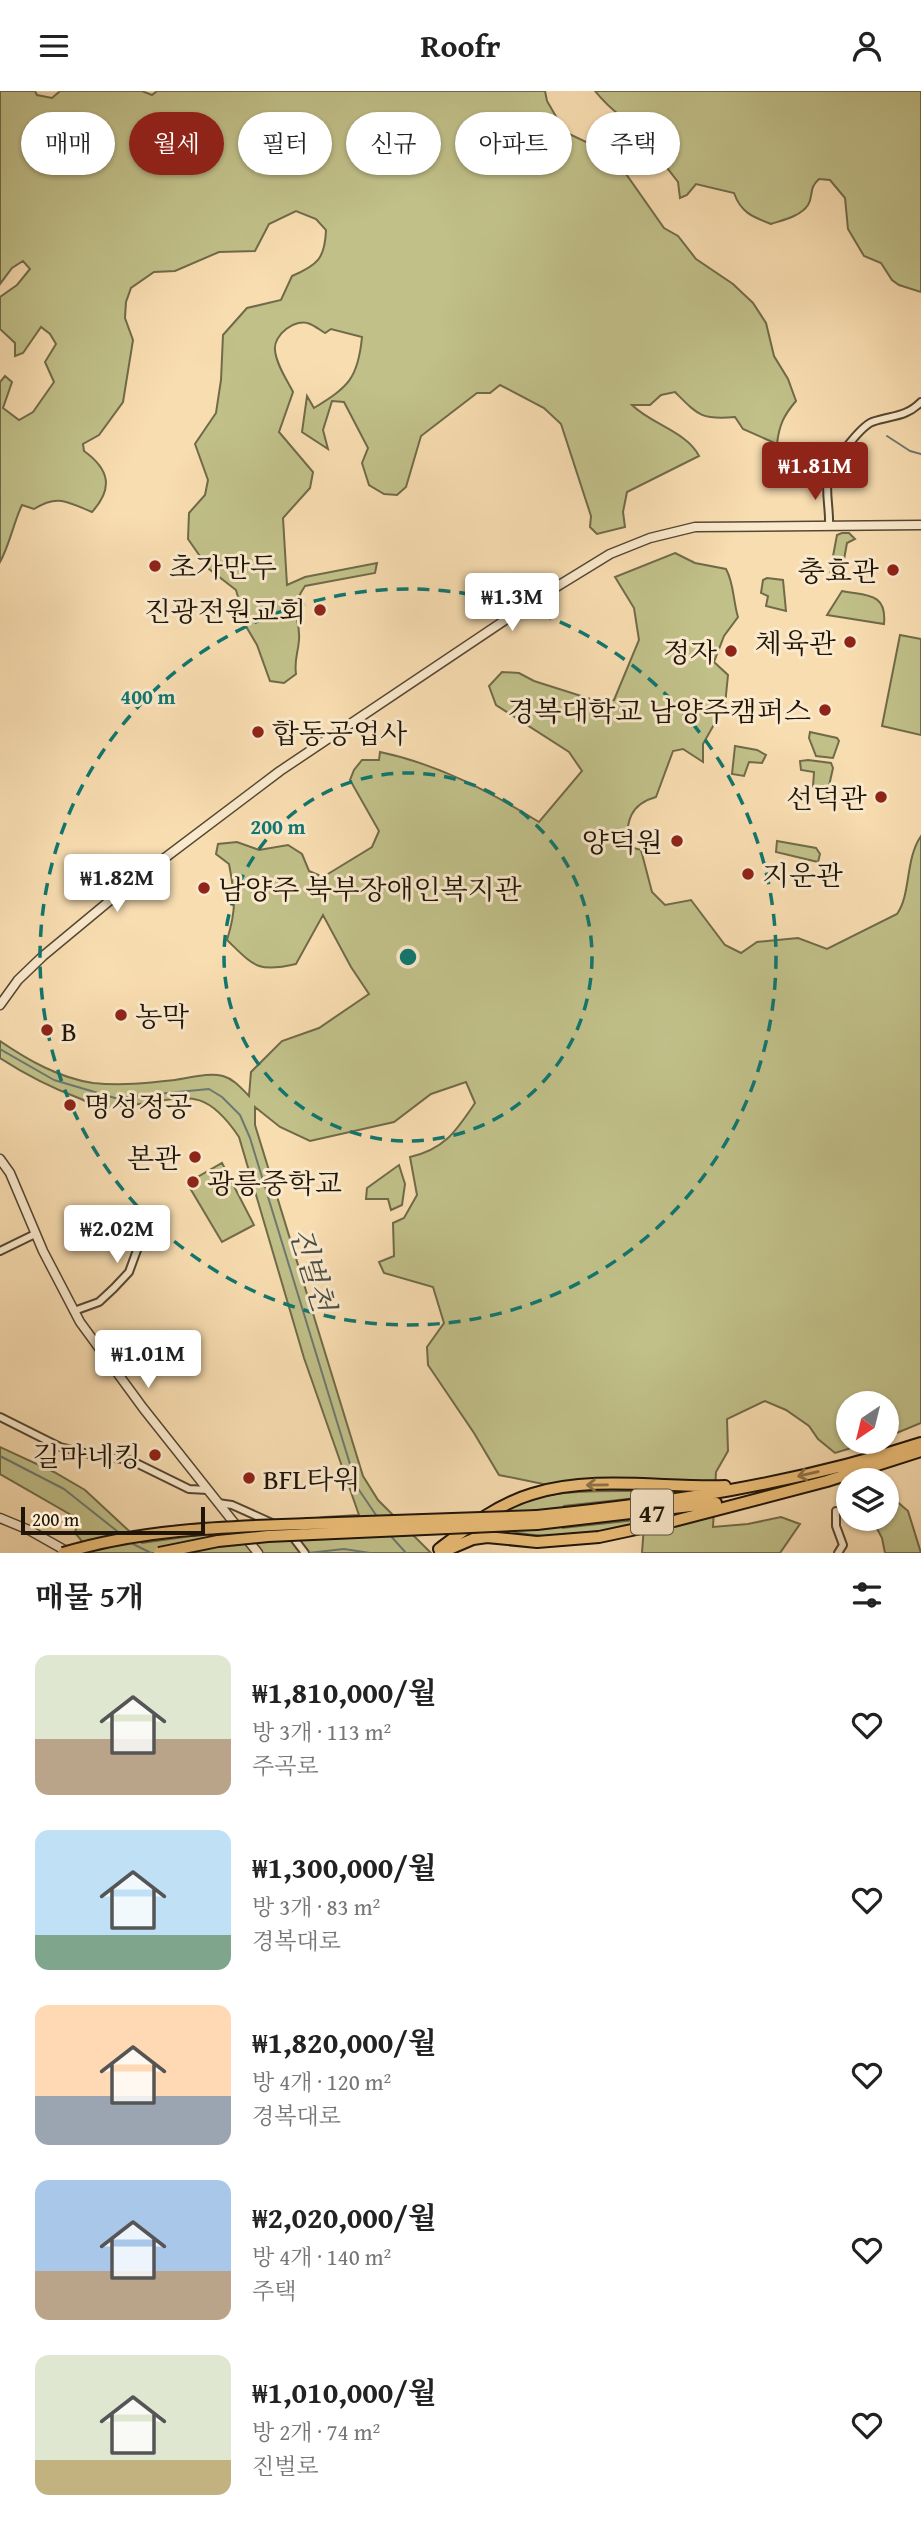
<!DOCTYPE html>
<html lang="ko">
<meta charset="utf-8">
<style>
:root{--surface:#fff;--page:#f2f2f2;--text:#222;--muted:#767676;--accent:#8f2418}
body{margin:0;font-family:"Gentium Book Plus","Noto Serif KR",serif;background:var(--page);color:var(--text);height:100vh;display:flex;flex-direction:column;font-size:26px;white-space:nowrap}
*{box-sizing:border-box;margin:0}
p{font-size:23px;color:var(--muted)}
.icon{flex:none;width:38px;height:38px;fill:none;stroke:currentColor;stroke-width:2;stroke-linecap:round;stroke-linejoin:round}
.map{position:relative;height:1462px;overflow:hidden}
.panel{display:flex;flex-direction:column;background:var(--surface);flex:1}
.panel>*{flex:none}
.hud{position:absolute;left:21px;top:21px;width:880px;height:63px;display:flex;gap:14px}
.needle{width:46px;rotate:215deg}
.tools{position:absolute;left:836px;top:1300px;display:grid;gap:14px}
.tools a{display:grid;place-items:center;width:63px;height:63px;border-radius:50%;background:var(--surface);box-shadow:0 2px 5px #0004;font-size:35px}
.scale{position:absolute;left:21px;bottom:18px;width:184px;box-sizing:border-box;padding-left:7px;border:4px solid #1f1509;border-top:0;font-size:19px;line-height:24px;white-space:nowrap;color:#1f1509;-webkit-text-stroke:5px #fae9cc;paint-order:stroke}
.price{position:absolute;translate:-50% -60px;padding:0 16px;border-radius:7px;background:#fff;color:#222;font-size:23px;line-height:46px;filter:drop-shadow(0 2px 4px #0008)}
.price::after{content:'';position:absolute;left:50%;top:42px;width:21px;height:16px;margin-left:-10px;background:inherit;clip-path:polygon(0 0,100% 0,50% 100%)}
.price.current{background:var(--accent);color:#fff}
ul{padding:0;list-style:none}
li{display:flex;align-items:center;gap:21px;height:175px;padding:0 35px}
li span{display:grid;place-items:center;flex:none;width:196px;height:140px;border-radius:14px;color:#555}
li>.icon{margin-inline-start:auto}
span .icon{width:84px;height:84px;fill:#fffc;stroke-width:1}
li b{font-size:30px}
h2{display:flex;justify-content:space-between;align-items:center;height:84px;padding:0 35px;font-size:30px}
.pill{padding:0 24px;border-radius:32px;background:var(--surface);box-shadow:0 2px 5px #0004;font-size:24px;line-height:63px}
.pill.current{background:var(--accent);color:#fff}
header{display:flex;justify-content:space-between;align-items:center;height:91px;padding:0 35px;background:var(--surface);font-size:32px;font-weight:700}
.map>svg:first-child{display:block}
.green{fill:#c1c089;stroke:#706a49;stroke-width:2;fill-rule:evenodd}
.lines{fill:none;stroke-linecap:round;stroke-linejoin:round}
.stream{stroke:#6e7871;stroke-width:2}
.minor-casing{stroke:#554733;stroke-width:10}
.tertiary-casing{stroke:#554733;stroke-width:11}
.trunk-casing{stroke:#1f1509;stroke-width:14}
.minor{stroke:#fae9cc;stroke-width:6}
.tertiary{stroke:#fae9cc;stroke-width:8}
.trunk{stroke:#ecbe78;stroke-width:10}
.trunk-bridge-casing{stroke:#1f1509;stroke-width:14;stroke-linecap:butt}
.trunk-bridge{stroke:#ecbe78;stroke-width:10}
.oneway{stroke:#907246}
.ring{fill:none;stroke:#0f766e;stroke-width:3.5;stroke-dasharray:12 9}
.poi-dot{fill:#8f2418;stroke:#fae9cc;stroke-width:2.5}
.labels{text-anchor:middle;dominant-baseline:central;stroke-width:6;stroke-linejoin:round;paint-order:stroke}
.shield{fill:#fae9cc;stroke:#615544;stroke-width:2}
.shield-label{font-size:26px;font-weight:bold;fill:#1f1509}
.poi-label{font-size:28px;fill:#1f1509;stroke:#fae9cc;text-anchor:start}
.water-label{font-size:30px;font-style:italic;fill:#4d4f46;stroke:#fae9cc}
.centre{fill:#0f766e;stroke:#fae9cc;stroke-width:3.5}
.ring-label{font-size:21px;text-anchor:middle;font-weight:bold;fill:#0f766e;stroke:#fae9cc;stroke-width:6;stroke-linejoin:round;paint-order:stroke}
</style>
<header><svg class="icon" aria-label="menu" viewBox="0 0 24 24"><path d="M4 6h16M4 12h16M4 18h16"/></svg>Roofr<svg class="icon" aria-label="person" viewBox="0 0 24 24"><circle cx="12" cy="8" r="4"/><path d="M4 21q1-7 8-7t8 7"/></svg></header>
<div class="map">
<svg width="921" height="1462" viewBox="0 0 921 1462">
<rect width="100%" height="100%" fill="#f8ddb1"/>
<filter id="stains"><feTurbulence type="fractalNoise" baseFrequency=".00286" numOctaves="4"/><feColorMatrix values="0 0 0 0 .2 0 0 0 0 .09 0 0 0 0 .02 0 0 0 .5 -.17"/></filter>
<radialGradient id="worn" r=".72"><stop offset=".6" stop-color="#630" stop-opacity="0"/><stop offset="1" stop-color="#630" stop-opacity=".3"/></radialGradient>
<path class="green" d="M0,0h35l2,4 15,3 8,-7h82l10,4 5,-4h388l2,10 18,31 34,16 20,16 45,64 14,8 18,23 37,25 20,19 13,20 8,33 14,23 8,22c-12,14 -17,24 -19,43l-34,-15 -8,-12c-34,3 -37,-2 -60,-25l-14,3 -11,10h-18c19,19 55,27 67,51l-72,36 -4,20 2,15 -28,7 -7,-7 1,-11 -30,-92 -17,-16 -44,-23 -10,8h-13l-56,43 -15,51 -9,8 -13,-1 -15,-9 -7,-22 6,-15 -24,-46 -12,-1 -9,29 5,19 -26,-17 5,-36 7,12c34,-21 44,-29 48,-71l-31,-8 -6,4c-5,-3 -10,-7 -15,-9 -14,-7 -37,11 -35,26 1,14 12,30 18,42l-14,40 34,40 -3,16 -27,30 4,67 18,-8 72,-14 -2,10 -70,13c-19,29 -4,28 -6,54 -1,14 -5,19 -3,34l-12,9 -14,-2 -13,-36 -10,-17 -11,-38 -27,-21 -21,-30 1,-26 16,-18 3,-15 -13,-36 21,-31 5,-33 2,-45 24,-27 34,-8 11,-24c26,-11 33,-18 34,-46l-10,-11 -20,-8 -27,13 -14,27 -36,1 -44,19 -21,1 -23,16 -5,14 -1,16 8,22 -10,62 -24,33 -16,9 1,7c25,18 30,37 8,61 -25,-10 -34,-18 -58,-3l-12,-4c-9,19 -12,39 -22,57v-180l5,-6 7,6 -9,26 16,12 14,-8 21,-30 -9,-20 11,-18 -6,-10 -9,-7 -18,26 -8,3v-13l-15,-14v-32l17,-12 13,-16 -7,-8 -11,7 -12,16z
M595,0h326v201l-22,-7 -7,-5 -11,-17 -17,-7 -16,-27 -3,-31 -15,-18 -11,-1c-11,10 -5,16 -11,26 -7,11 -25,15 -37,19 -18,-7 -30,-11 -37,-31l-38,-9 -9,11 -7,3 -2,-16 -17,-22 -6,-22c-23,-12 -44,-27 -60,-47z
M842,442h7l6,6 -8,4 -6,33 -11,-4 7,-37z
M675,462l20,10 31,6c8,14 7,32 12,48l-14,19 -10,26 14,13 -3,30 -22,39v18l-20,-13 -10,2 -17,46c-26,7 -30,25 -29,49l14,4 11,42 13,13 26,-5 34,45 16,8 16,-11 41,-4 29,11 70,-35c14,-19 8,-55 24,-78v587l-34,14v-34h-38v39h22l-36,11 -17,-14 -9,-13 -23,-16 -21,-9 -38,18 1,32 -12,21 -3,55 35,-3 33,-7 19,7 -20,29h-138l2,-28c-47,8 -110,21 -154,-2 6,-4 12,-10 18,-14 37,-21 95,-18 137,-18v-4l-97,-2 -49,-10 -25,-42 -46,-68 -1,-18 17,-24 -11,-36 -49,-14 -5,-11 15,-6 -1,-33 11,-5 13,-23 -7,-38c35,-8 46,-26 65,-54l-9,-21 -35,12 -37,28 -84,19 -30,-14 -25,-20v18l108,351 15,24 53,53h-339l-17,-20 3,-14 -78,-45v-27l54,25 31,18 57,53 183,-26 34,-2 -55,-157 -65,-221c-39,-58 -58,-35 -117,-31 -6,0 -15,2 -21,1 -7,-1 -14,-5 -20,-8 -29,-11 -55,-24 -81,-41v-17c28,19 59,37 93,42 28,3 55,0 82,-3 15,-2 33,-8 48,-4 11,3 19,13 26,20l2,-24 31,-31 37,-13 50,-34 -18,-27 -28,-52 -27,49c-39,9 -42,2 -69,-24 10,-32 8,-44 2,-76l-13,-10 2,-10 19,-2 22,8 29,-5 14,9 7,17 14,6 49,-30 7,-16 -29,-51 4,-10 8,-10h17l1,-8c57,12 109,39 159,70l43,-51 -13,-19 -73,-47 -7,-19 13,-14 17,1 15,8 66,21 14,-2 25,-60 -5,-32 -19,-31zM645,1406l-1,22 -81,9 1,-22z
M767,487l16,2 3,31 -20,-5 2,-10 -7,-3 2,-13z
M842,500c24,5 45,1 42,33l-57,-9z
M900,544l21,4v96l-39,-9z
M810,641l27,6 2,3 -6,17 -17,-2 -7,-18z
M735,655l22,4 9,5 -4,8 -13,-1 -5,14 -12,-2z
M808,669l23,3 2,5 -5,22 -15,-3 1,-15 -13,-2 -1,-9z
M777,750l39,7 4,6 -2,8 -42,-10z
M222,1072l32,62 -32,17 -35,-59z
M399,1074l6,19 -3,21 -11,5 -3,-11h-22l1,-11z
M887,1402l21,18 13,42h-36l-3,-15 -10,-19h15z"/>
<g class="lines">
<path class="stream" d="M887,345l23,15 11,3
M0,958l54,31 61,18 94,-9 13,8 18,18 10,23 107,349 21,31
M0,1365l64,33 58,46
M389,1443l17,19
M131,1452l20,10
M308,1462l36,-4 26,4"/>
<defs>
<path id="minor" d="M829,435c1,-16 -4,-34 -1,-49 3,-12 32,-50 44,-55 19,-7 33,-4 49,-20
M0,1160l35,-17
M74,1220l25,-9 15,-14 15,-16 11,-30 17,-18
M0,1326l60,30 33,8 37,5 59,29 19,1
M218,1412l14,2 40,18
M836,1420v15l7,19 -5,8
M292,1445l13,17"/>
<path id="tertiary" d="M0,914l18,-25 25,-24 82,-68 155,-117 255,-171 75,-46 40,-16 45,-11 226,-2
M0,1068l10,14 33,78 37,71 63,86 115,145
M0,1427l29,12 39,22"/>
<path id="trunk" d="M537,1425c130,-13 259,-32 384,-73
M537,1433l179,-21
M439,1458c28,-21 59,-45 93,-55 61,-19 130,-6 193,-8
M440,1462l33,-14 14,-2 50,5 62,-5 75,-16 153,-40 94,-30"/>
</defs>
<use href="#minor" class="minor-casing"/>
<use href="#tertiary" class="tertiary-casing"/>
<use href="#trunk" class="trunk-casing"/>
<use href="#minor" class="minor"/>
<use href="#tertiary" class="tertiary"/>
<use href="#trunk" class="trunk"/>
<defs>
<path id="trunk-bridge" d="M63,1462c79,-24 161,-26 244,-29 76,-3 153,-5 230,-8
M159,1462l59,-12 50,-5 269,-12"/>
</defs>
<use href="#trunk-bridge" class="trunk-bridge-casing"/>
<use href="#trunk-bridge" class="trunk-bridge"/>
</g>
<defs><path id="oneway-shaft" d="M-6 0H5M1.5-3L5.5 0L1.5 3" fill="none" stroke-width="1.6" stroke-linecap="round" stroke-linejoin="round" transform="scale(1.75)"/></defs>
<g class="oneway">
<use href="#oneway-shaft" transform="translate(808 1383) rotate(167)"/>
<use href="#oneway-shaft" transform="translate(597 1394) rotate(179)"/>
</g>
<g class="ring">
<circle cx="408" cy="866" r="184"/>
<circle cx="408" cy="866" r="368"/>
</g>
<g class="poi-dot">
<circle cx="155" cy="475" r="7"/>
<circle cx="893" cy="479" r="7"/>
<circle cx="320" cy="519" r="7"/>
<circle cx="850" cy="551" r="7"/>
<circle cx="731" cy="560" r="7"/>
<circle cx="825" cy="619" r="7"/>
<circle cx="258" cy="641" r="7"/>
<circle cx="881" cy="706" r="7"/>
<circle cx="677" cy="750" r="7"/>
<circle cx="748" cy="783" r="7"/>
<circle cx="204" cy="797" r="7"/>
<circle cx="121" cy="924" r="7"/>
<circle cx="47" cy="939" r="7"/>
<circle cx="70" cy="1014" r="7"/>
<circle cx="195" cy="1066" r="7"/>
<circle cx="193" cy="1091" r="7"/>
<circle cx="155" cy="1364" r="7"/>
<circle cx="249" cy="1387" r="7"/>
</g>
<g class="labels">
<rect class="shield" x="631" y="1398.5" width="42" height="45" rx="5"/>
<g class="shield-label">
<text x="652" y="1421">47</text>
</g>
<g class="poi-label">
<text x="169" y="475">초가만두</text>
<text x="879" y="479" text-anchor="end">충효관</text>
<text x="306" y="519" text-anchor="end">진광전원교회</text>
<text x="836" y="551" text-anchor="end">체육관</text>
<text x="717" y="560" text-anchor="end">정자</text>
<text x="811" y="619" text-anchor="end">경복대학교 남양주캠퍼스</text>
<text x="272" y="641">합동공업사</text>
<text x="867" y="706" text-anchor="end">선덕관</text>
<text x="663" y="750" text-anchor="end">양덕원</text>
<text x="762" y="783">지운관</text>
<text x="218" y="797">남양주 북부장애인복지관</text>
<text x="135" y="924">농막</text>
<text x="61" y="939">B</text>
<text x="84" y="1014">명성정공</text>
<text x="181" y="1066" text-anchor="end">본관</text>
<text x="207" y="1091">광릉중학교</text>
<text x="141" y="1364" text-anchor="end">길마네킹</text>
<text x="263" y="1387">BFL타워</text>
</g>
<g class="water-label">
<text transform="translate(313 1178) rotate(73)">진벌천</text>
</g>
</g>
<circle cx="408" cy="866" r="10" class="centre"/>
<g class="ring-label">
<text x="148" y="613">400 m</text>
<text x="278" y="743">200 m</text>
</g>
<rect width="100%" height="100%" filter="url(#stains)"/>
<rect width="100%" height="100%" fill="url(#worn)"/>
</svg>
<div class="tools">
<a><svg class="needle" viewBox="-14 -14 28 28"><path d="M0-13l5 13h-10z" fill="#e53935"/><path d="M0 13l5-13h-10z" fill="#767676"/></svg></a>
<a><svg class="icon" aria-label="layers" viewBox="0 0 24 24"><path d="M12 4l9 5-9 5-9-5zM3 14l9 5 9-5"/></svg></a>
</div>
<div class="scale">200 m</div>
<b class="price current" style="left:815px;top:411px">₩1.81M</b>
<b class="price" style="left:512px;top:542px">₩1.3M</b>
<b class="price" style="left:117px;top:823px">₩1.82M</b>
<b class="price" style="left:117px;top:1174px">₩2.02M</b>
<b class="price" style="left:148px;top:1299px">₩1.01M</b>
<div class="hud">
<a class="pill">매매</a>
<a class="pill current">월세</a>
<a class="pill">필터</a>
<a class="pill">신규</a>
<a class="pill">아파트</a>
<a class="pill">주택</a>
</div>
</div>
<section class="panel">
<h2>매물 5개<svg class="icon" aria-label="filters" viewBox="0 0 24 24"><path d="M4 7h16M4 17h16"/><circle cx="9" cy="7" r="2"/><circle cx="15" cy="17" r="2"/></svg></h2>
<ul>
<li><span style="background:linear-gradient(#dfe7d0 60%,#b9a48a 0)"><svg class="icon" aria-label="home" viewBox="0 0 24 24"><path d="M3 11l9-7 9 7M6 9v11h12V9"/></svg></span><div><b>₩1,810,000/월</b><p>방 3개 · 113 m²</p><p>주곡로</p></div><svg class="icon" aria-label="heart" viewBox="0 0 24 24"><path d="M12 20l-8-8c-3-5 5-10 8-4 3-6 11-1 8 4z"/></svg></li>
<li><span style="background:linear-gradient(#bfe0f5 75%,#7fa58c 0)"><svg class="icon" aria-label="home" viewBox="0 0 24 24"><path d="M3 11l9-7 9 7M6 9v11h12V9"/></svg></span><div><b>₩1,300,000/월</b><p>방 3개 · 83 m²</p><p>경복대로</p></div><svg class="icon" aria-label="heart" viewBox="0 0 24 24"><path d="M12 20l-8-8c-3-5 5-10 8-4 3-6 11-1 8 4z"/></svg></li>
<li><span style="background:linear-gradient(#ffd9b3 65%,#9aa5b1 0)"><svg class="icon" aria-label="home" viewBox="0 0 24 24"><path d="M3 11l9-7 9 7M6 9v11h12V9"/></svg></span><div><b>₩1,820,000/월</b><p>방 4개 · 120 m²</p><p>경복대로</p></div><svg class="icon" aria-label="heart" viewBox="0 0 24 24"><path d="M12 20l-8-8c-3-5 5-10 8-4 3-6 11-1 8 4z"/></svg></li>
<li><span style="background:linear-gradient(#a9c7e8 65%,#b9a48a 0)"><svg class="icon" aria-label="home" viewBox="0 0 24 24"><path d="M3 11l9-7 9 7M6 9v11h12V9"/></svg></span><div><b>₩2,020,000/월</b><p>방 4개 · 140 m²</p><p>주택</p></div><svg class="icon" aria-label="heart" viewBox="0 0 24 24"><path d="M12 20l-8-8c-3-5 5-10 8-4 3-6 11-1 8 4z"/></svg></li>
<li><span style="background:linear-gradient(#dfe7d0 75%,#c2b280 0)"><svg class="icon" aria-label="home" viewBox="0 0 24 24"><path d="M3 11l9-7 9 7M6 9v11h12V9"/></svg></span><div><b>₩1,010,000/월</b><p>방 2개 · 74 m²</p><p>진벌로</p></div><svg class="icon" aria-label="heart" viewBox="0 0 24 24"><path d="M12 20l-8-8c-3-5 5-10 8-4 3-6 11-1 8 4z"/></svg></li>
</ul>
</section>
